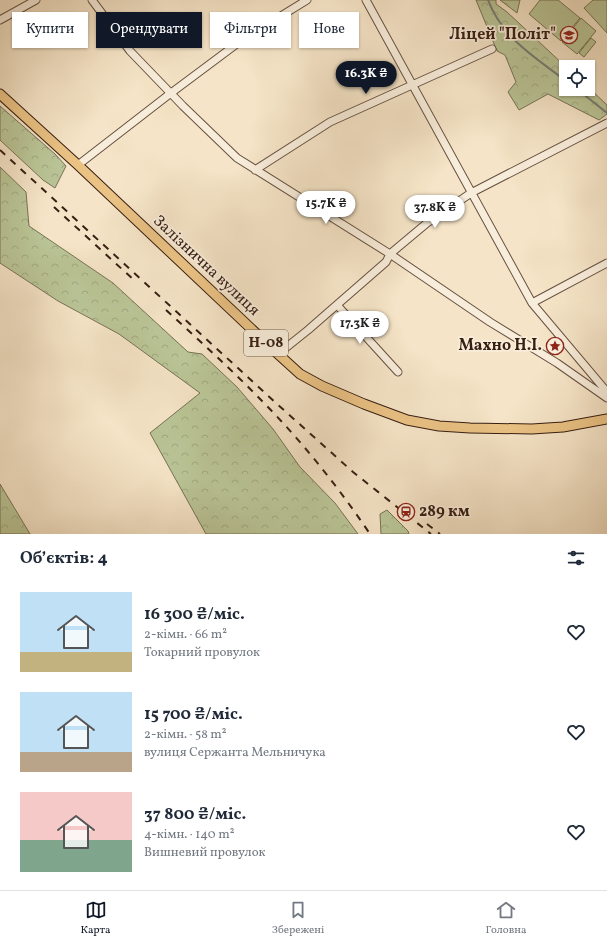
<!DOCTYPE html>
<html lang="uk">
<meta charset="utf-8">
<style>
:root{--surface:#fff;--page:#f6f6f7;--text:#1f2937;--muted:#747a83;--line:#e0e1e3;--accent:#111827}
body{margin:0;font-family:Vollkorn,serif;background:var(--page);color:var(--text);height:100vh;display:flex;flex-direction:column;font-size:15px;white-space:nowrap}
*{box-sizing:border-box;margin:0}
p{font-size:13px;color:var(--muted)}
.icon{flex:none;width:22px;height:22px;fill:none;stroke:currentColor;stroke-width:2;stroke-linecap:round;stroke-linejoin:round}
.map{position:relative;height:534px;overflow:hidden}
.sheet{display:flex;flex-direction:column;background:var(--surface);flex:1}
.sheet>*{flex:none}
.banner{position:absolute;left:12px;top:12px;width:400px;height:36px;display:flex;gap:8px}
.buttons{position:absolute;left:559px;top:60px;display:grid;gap:8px}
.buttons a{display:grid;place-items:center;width:36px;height:36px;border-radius:0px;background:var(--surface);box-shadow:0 1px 3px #0004;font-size:20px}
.price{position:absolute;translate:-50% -34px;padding:0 9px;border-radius:14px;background:#fff;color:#222;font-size:13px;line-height:26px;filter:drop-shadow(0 1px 2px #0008)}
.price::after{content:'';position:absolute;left:50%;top:24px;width:12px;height:9px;margin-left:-6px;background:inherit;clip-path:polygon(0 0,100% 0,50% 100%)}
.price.on{background:var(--accent);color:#fff}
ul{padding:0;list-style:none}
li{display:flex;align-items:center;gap:12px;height:100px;padding:0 20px}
li span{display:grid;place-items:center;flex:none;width:112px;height:80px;border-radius:0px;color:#555}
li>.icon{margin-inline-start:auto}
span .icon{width:48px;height:48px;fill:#fffc;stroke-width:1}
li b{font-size:17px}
h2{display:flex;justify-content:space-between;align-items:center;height:48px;padding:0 20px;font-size:17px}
.chip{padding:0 14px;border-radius:0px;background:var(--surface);box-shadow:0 1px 3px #0004;font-size:14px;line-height:36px}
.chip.on{background:var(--accent);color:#fff}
.menu{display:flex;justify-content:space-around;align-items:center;height:56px;border-top:1px solid var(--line);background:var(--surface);font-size:11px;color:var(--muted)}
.menu a{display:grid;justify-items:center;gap:2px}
.menu .on{color:var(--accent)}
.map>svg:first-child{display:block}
.forest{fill:url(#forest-crowns);stroke:#787255}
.garden{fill:#bac597;stroke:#787255}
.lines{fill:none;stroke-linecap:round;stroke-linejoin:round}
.stream{stroke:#747e76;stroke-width:2}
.minor-casing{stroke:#665040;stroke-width:9}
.major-casing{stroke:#371e13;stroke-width:11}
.minor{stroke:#f8eddb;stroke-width:7}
.major{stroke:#eac284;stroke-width:9}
.rail{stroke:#371e13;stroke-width:2;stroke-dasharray:7 7;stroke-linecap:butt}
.labels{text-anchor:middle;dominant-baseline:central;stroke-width:3.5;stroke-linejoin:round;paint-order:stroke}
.shield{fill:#f8eddb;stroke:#715c4f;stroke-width:1}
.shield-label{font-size:15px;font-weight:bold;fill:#371e13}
.poi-label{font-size:16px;font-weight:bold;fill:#371e13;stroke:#f8eddb;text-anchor:end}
.street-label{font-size:16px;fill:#371e13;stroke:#f8eddb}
</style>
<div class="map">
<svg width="607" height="534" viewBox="0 0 607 534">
<defs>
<pattern id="forest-crowns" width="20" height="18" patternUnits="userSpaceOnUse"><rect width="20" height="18" fill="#bac597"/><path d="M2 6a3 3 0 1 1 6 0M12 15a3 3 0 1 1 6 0" fill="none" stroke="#a0a981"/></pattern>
</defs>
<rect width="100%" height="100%" fill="#f5e4c7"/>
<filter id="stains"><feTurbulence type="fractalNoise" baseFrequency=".005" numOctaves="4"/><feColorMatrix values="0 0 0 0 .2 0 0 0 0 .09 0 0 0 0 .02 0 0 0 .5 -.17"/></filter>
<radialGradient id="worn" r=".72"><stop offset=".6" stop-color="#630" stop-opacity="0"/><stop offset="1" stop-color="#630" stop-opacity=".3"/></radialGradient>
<path class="forest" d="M476,0h20v4l11,8 59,55v22h22v-2l19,18v9l-8,6 -51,-26 -29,16 -11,-18 8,-10 -11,-27 -8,-4z
M500,0h20l-3,13z
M0,106l55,48 11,12 -11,22 -12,-8 -43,-40z
M0,167l26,25 3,34 84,57 75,69 14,2 35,33 36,42 27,38 35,36 23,31h-152l-56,-101 50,-40 -81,-59 -61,-33 -58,-38z
M0,484l30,50h-30z
M387,510l21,21 1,3h-28l-1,-20z"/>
<path class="garden" d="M540,0h18l22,18 -19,23 -32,-27z
M593,0h14v33l-23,-25z
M581,18l15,13 -19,23 -15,-12z
M591,38l5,4 -12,15 -5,-4z"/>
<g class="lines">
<path class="stream" d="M488,0c15,39 47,57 78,81
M577,89l30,24"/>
<defs>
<path id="minor" d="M92,0l38,51 53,55 54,52 153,96 100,68 67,41 50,35
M366,0l166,303 75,89
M0,20l36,-20
M78,165l93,-72 71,-53 65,-40
M255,170l75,-48 162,-73
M532,303l75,-40
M337,305l61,67
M278,354l30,-24 78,-68 4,-8 37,-31 44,-30 136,-70"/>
<path id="major" d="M0,94l78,71 200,189 22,20 22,12 42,18 43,16 32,6 31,2 62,1 31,-2 44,-8"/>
</defs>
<use href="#minor" class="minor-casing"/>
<use href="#major" class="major-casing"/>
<use href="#minor" class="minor"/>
<use href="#major" class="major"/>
<path class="rail" d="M0,150l276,253 77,69 78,62
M54,207l81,74
M166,310c34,31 67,61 99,94 39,40 74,84 105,130
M427,524l13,10"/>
</g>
<defs>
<symbol id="school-ring" viewBox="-11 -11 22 22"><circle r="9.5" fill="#f8eddb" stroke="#8f2418" stroke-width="1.5"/><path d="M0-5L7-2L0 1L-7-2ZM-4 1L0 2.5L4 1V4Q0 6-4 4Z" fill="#8f2418"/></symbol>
<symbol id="sight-ring" viewBox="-11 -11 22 22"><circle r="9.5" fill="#f8eddb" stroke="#8f2418" stroke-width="1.5"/><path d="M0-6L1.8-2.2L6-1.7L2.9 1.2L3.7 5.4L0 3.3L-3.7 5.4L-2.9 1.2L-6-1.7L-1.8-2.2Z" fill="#8f2418"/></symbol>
<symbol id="station-ring" viewBox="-11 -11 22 22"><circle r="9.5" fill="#f8eddb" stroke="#8f2418" stroke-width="1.5"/><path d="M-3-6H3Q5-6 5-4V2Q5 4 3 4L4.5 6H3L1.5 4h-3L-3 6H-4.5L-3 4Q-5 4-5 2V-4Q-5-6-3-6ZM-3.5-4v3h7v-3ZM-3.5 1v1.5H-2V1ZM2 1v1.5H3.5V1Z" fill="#8f2418"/></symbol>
</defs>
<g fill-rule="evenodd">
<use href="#school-ring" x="559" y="25" width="20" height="20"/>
<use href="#sight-ring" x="545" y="336" width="20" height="20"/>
<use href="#station-ring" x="396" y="502" width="20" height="20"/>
</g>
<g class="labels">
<rect class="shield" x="244" y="330" width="44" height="26" rx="3"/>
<g class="shield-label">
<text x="266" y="343">Н-08</text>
</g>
<g class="poi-label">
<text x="556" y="35">Ліцей "Політ"</text>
<text x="542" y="346">Махно Н.І.</text>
<text x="419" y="512" text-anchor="start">289 км</text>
</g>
<g class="street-label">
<text transform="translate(206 266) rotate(43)">Залізнична вулиця</text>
</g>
</g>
<rect width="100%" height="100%" filter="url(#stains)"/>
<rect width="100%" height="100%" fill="url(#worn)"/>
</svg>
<div class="buttons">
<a><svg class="icon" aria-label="locate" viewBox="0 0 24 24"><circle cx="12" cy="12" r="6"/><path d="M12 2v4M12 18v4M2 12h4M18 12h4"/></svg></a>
</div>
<b class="price on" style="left:366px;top:95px">16.3K ₴</b>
<b class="price" style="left:326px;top:225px">15.7K ₴</b>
<b class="price" style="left:435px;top:229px">37.8K ₴</b>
<b class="price" style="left:360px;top:345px">17.3K ₴</b>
<div class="banner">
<a class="chip">Купити</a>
<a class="chip on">Орендувати</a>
<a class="chip">Фільтри</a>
<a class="chip">Нове</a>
</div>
</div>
<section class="sheet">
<h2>Об’єктів: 4<svg class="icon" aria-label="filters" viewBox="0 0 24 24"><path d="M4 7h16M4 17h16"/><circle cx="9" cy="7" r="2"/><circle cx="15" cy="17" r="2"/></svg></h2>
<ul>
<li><span style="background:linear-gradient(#bfe0f5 75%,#c2b280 0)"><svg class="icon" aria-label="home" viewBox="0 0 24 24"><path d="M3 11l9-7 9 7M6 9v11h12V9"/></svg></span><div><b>16 300 ₴/міс.</b><p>2-кімн. · 66 m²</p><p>Токарний провулок</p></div><svg class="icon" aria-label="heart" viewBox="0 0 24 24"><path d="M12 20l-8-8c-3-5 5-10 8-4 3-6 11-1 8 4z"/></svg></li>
<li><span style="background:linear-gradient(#bfe0f5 75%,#b9a48a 0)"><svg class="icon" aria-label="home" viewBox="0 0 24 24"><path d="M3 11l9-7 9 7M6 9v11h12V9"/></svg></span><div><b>15 700 ₴/міс.</b><p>2-кімн. · 58 m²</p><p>вулиця Сержанта Мельничука</p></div><svg class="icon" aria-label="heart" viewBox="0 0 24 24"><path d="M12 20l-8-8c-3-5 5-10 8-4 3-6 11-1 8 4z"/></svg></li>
<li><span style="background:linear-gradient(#f6c9c9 60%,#7fa58c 0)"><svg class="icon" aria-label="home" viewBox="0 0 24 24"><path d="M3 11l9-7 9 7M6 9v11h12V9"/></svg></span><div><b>37 800 ₴/міс.</b><p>4-кімн. · 140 m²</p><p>Вишневий провулок</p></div><svg class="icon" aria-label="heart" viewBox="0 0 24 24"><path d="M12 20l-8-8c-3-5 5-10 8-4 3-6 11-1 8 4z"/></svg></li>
</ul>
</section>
<nav class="menu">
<a class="on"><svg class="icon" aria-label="map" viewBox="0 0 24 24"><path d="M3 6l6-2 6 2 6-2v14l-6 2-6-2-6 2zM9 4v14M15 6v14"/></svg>Карта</a>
<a><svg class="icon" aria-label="saved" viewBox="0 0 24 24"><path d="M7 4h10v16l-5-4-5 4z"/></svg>Збережені</a>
<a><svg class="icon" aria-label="home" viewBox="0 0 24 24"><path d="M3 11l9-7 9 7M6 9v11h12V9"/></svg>Головна</a>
</nav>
